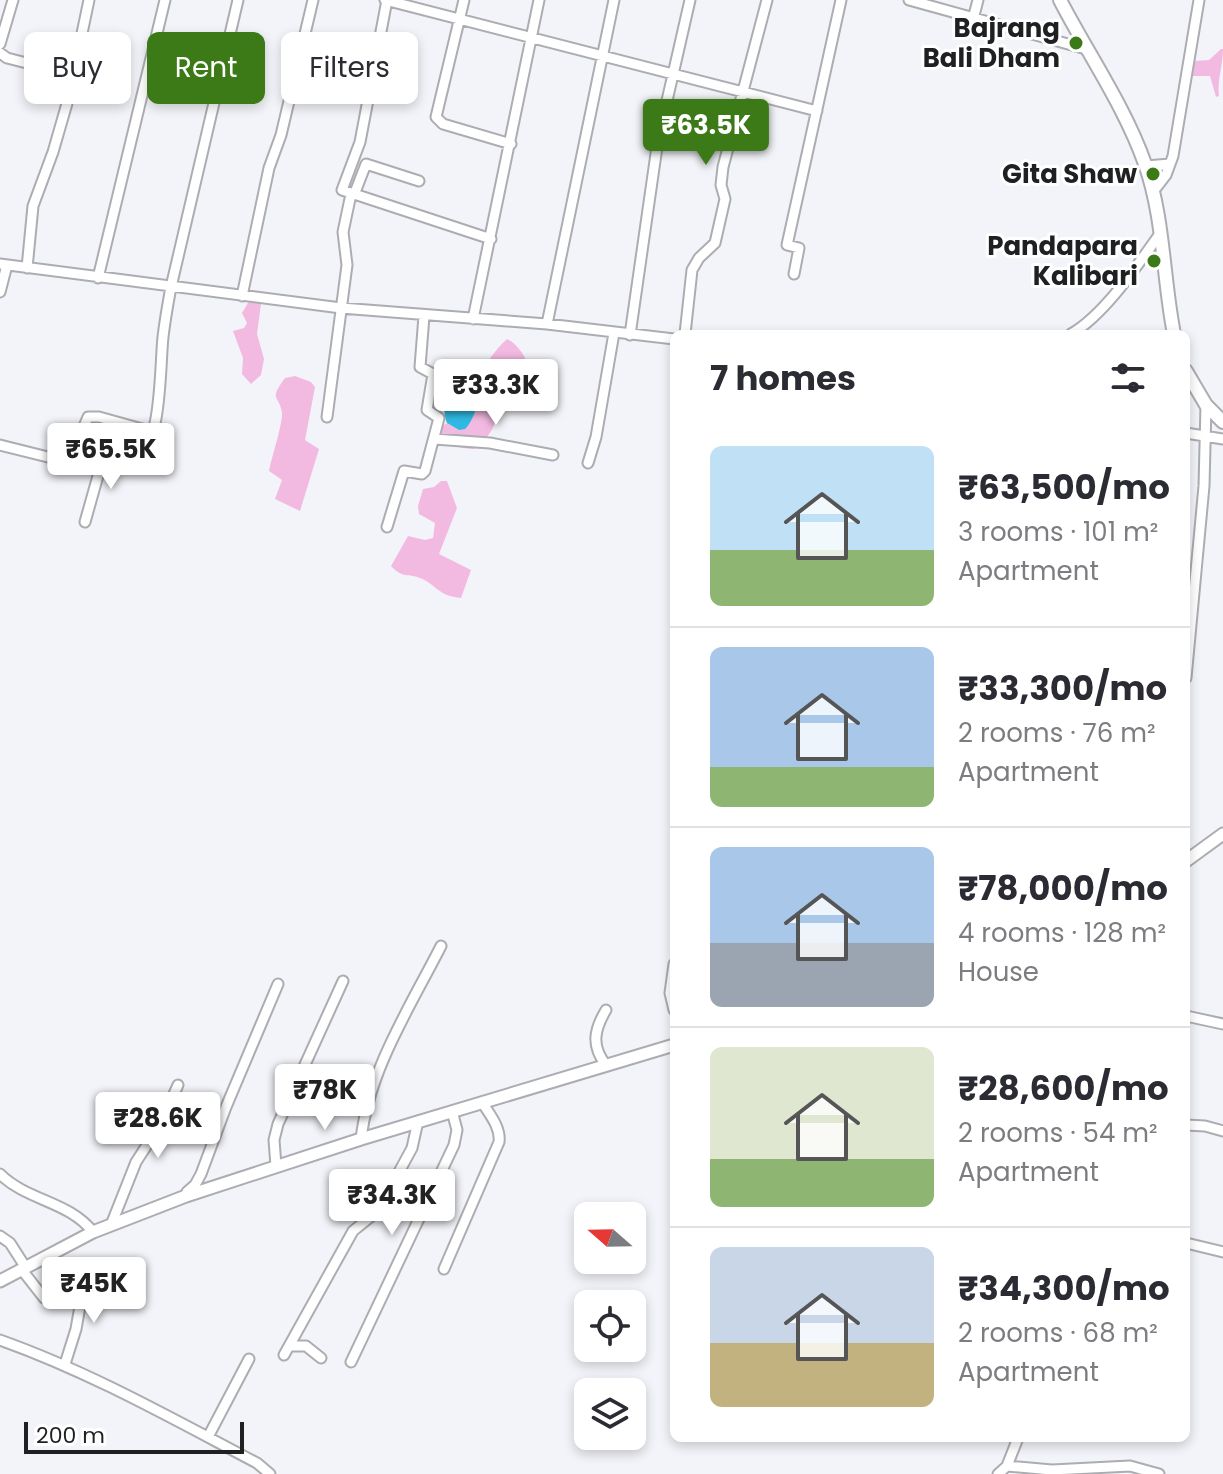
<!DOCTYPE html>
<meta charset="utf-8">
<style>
:root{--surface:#fff;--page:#f2f2f3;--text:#2b2b33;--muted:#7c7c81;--line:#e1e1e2;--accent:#3b7a16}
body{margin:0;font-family:Poppins,sans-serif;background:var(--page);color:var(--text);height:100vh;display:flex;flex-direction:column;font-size:30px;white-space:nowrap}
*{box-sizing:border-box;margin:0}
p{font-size:26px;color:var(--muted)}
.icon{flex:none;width:44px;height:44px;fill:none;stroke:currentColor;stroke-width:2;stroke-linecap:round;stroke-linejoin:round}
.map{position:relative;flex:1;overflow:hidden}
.side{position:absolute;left:670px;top:330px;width:520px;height:1112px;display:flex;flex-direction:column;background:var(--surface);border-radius:12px;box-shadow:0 4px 12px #0003}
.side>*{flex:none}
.banner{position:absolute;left:24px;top:32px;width:526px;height:72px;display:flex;gap:16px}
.needle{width:52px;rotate:290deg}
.controls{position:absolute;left:574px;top:1202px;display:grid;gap:16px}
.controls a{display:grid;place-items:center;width:72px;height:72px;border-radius:12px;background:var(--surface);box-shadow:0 4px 12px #0003;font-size:40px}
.scale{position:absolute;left:24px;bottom:20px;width:220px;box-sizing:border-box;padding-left:8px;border:4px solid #1f2022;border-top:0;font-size:22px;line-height:28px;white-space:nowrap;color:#1f2022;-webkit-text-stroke:6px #fff;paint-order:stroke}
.price{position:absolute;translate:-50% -68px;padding:0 18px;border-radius:8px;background:#fff;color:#222;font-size:26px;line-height:52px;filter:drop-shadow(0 2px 4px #0008)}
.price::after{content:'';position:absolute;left:50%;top:48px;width:24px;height:18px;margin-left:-12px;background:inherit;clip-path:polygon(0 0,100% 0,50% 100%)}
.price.active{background:var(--accent);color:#fff}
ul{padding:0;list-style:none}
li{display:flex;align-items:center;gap:24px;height:200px;padding:0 40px}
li+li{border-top:2px solid var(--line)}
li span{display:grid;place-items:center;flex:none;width:224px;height:160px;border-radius:12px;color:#555}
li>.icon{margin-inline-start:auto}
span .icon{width:96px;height:96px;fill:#fffc;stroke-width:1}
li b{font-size:34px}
h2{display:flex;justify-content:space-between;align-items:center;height:96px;padding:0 40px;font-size:34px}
.pill{padding:0 28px;border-radius:12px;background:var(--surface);box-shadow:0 4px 12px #0003;font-size:28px;line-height:72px}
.pill.active{background:var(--accent);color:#fff}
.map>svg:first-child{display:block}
.green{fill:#f3bae1}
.water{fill:#30b9e2}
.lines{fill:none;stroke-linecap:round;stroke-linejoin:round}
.minor-casing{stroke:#acadb1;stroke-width:13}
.tertiary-casing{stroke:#acadb1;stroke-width:15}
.secondary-casing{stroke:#acadb1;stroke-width:16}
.minor{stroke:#fff;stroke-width:9}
.tertiary{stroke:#fff;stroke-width:11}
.secondary{stroke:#fff;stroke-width:12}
.poi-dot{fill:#3b7a16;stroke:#fff;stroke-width:3}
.labels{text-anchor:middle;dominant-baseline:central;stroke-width:6;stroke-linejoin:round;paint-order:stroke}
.poi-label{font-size:26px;font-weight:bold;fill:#1f2022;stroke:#fff;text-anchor:end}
</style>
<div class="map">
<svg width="1223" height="1474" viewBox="0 0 1223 1474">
<rect width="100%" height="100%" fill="#f3f4f9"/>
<path class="green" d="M1221,49h2c0,16 -6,31 -4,47l-3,1 -6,-21h-17l-3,-5 4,-10 15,-1z
M249,301l12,3 -4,30 7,25 -3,16 -10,9 -9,-10 1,-16 -10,-27 11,-3 3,-5 -5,-10z
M507,339c11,5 20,19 22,30l-8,9h-14l-8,8c0,27 -1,46 -25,63l-12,-1 -24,-11 4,-11 5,-3 12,7c11,-32 22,-68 48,-91z
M295,376l16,6 4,5 -10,53 14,9 -19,62 -25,-12 7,-19 -13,-9c2,-11 14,-49 13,-58 -3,-19 -14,-12 3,-35z
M441,481h6l10,27 -18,46 32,16 -10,28c-23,-2 -24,-13 -41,-20 -12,-5 -17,1 -29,-12l17,-30 17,4 8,-2 2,-15 -16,-9 -1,-8 5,-17 11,-2z"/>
<path class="water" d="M463,372l13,4c7,14 0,42 -11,53l-6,1 -12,-7c-7,-13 2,-45 16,-51z"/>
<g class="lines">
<defs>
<path id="minor" d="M385,0l432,111
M387,0l-27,142 -18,48 149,49
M464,0l-28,117 7,7 68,20
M909,0l177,49
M973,19l5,-19
M0,44l13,-44
M0,53l7,5 67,17
M1146,166l24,-2
M1152,193l14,-18 7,-19 26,-156
M354,195l12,-31 53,17
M0,264l341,44 206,16 127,15
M27,268l6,-62 20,-54 15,-52 21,-100
M794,274l5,-26 -12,-3 54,-245
M98,278l67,-278
M0,292l7,-27
M242,296l27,-128 12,-33 32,-135
M473,319l66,-319
M547,324l67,-324
M685,334l7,-64 7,-12 16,-15 10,-44 -4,-14 2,-18 44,-167
M1071,334c33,-19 66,-68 88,-99
M630,335l28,-195 32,-140
M327,417l20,-152 -4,-33 8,-38
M1186,433l37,6
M434,439l56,4 63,12
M78,444l59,14c25,-12 23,-95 26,-121 2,-17 5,-34 8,-50l67,-287
M0,445l64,16 7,-4 17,-40h11l54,15
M588,463l8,-26 18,-104
M85,522l20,-71
M387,527l17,-56 18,3 3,-3 14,-53 -12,-8 6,-36 -13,-7 4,-51
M1186,678l18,-192 2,-81
M674,964l-4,29 4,17
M1186,1016l37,8
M606,1065c-15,-19 -12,-35 0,-55
M1186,1125l19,1 18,5
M361,1139c8,-69 49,-132 80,-193
M276,1166l-2,-26 4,-16 65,-143
M0,1174c27,27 69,27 93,58
M186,1196l1,-4 8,-7 6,-11 25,-67 52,-123
M111,1225l25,-63 24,-37 18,-40
M0,1236l10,7 16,25
M1186,1243l37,9
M444,1269l55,-127c2,-15 -10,-28 -17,-40
M22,1270l22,28
M0,1340c90,32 173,79 257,123l13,11
M289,1346h17l15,12
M284,1355l69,-124 21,-17 25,-42 13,-24 6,-27
M351,1362l103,-217 3,-15 -5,-19
M65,1364l11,-35 9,-51
M208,1437l41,-78
M1007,1466l11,-28
M998,1474l9,-8 45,4 78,-4 29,8"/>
<path id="tertiary" d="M1186,861l37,-27
M0,1281l93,-49 93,-36 175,-57 313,-94"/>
<path id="secondary" d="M1060,0c28,54 65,107 85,164 19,53 18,115 29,170
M1186,371l20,34 17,17"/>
</defs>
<use href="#minor" class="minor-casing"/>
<use href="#tertiary" class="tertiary-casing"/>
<use href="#secondary" class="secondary-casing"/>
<use href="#minor" class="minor"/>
<use href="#tertiary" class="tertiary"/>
<use href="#secondary" class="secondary"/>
</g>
<g class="poi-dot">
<circle cx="1076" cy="43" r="8"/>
<circle cx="1153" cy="174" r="8"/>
<circle cx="1154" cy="261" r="8"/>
</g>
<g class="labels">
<g class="poi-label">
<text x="1060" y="28">Bajrang<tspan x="1060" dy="30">Bali Dham</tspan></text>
<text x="1137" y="174">Gita Shaw</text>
<text x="1138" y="246">Pandapara<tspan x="1138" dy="30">Kalibari</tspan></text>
</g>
</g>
</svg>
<div class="controls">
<a><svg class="needle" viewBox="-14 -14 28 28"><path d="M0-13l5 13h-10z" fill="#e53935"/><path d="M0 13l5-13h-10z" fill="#7c7c81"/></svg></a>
<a><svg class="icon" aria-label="locate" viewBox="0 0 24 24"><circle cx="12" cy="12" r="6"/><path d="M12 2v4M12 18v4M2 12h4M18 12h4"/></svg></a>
<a><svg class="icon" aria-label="layers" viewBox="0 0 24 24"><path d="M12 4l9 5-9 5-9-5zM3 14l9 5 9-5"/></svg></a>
</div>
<div class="scale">200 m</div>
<b class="price active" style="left:706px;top:167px">₹63.5K</b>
<b class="price" style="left:496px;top:427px">₹33.3K</b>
<b class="price" style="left:111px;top:491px">₹65.5K</b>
<b class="price" style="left:325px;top:1132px">₹78K</b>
<b class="price" style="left:158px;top:1160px">₹28.6K</b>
<b class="price" style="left:392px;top:1237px">₹34.3K</b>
<b class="price" style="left:94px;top:1325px">₹45K</b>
<div class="banner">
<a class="pill">Buy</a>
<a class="pill active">Rent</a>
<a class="pill">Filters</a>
</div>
<section class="side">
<h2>7 homes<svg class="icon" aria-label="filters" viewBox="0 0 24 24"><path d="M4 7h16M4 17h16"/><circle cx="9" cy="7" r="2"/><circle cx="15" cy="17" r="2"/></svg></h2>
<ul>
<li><span style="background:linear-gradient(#bfe0f5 65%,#8fb573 0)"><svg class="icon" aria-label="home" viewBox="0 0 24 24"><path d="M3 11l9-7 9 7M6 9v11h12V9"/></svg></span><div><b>₹63,500/mo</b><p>3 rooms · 101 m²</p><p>Apartment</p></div></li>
<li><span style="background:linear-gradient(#a9c7e8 75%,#8fb573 0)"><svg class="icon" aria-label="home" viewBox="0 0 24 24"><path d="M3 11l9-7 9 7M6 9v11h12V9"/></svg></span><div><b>₹33,300/mo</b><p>2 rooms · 76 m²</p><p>Apartment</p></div></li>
<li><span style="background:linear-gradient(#a9c7e8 60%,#9aa5b1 0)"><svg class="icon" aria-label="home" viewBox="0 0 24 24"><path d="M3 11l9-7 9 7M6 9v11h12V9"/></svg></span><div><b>₹78,000/mo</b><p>4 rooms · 128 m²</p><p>House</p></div></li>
<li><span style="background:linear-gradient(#dfe7d0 70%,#8fb573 0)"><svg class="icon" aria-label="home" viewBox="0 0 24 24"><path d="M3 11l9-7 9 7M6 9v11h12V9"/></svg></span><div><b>₹28,600/mo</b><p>2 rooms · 54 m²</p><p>Apartment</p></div></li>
<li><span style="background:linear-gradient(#c9d6e8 60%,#c2b280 0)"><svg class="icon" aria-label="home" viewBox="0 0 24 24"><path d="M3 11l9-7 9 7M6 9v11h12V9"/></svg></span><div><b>₹34,300/mo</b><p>2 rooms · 68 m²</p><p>Apartment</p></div></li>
</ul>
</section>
</div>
